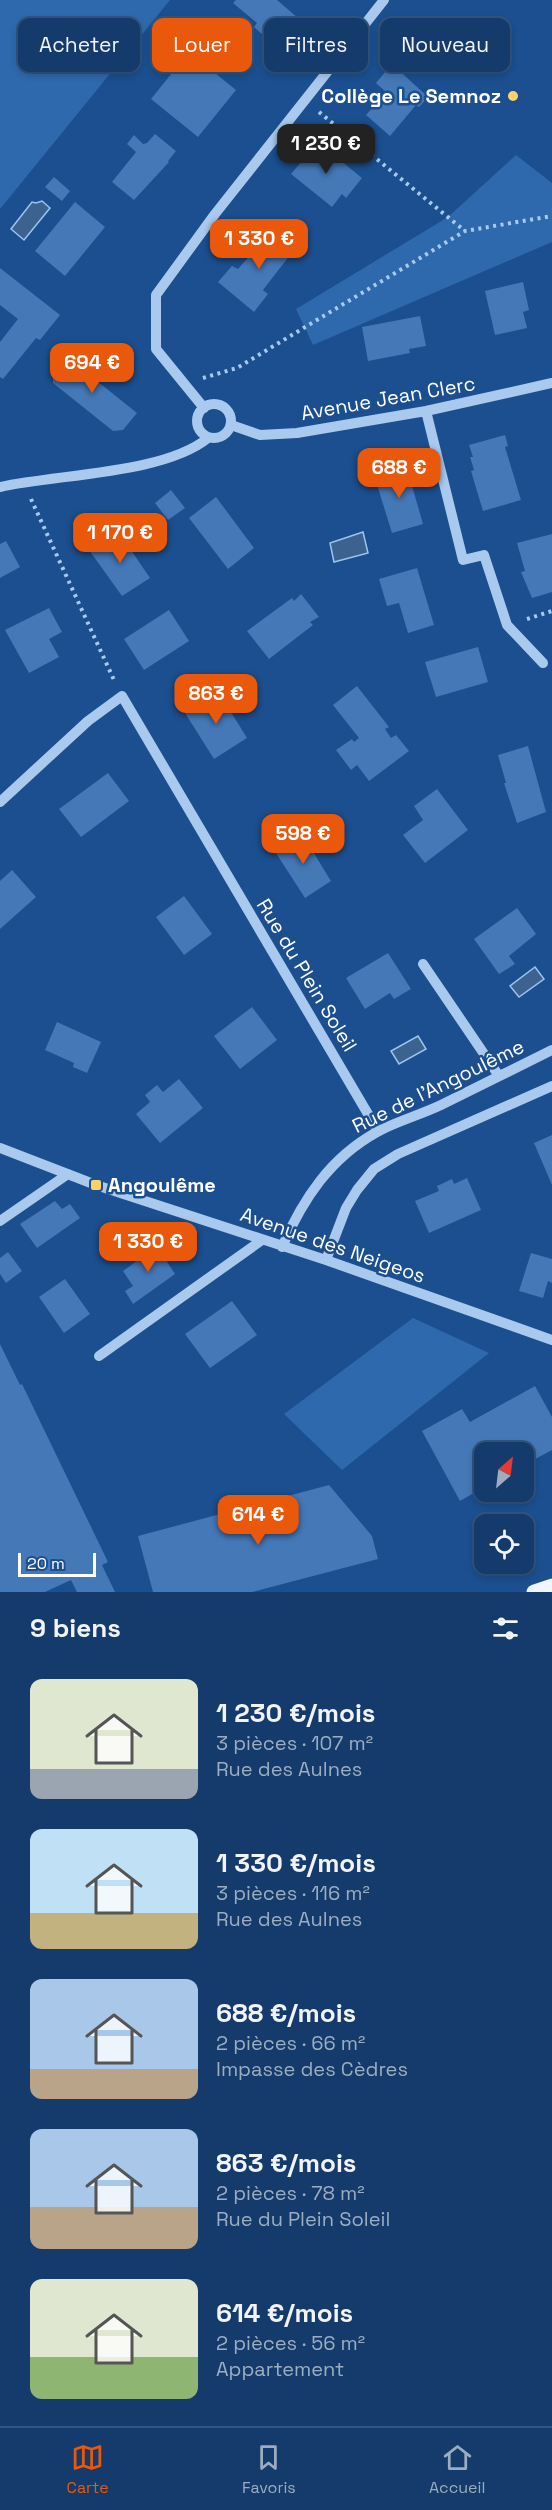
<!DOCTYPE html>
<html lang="fr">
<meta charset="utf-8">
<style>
:root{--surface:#143b6b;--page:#1d4271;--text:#f1f3f6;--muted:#9dadc1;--line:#33557e;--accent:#ea580c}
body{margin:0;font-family:"Space Grotesk",sans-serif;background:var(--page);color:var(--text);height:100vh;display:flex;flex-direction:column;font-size:22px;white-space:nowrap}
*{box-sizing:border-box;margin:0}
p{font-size:20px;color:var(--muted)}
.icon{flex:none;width:33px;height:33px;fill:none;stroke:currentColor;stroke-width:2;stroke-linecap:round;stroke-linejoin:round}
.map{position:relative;height:1592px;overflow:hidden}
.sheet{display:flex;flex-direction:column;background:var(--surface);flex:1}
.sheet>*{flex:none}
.hud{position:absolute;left:18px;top:18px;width:516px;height:54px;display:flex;gap:12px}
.needle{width:39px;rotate:28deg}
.controls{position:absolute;left:474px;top:1442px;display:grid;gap:12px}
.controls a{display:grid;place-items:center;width:60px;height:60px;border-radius:12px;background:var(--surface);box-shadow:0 3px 9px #0003,0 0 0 2px var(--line);font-size:30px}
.scale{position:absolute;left:18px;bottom:15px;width:78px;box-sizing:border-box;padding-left:6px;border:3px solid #fff;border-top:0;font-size:16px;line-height:21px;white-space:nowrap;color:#fff;-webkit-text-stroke:4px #1b4f8f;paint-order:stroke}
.price{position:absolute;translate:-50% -51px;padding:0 14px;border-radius:12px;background:var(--accent);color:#fff;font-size:20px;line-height:39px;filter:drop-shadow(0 2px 3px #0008)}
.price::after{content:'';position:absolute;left:50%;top:36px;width:18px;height:14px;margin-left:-9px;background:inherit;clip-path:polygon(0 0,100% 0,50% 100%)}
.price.active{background:#222;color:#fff}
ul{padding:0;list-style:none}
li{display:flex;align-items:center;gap:18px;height:150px;padding:0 30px}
li span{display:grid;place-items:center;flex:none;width:168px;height:120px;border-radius:12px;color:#555}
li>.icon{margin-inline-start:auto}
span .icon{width:72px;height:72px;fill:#fffc;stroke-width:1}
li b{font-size:26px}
h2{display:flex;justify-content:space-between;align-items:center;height:72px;padding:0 30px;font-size:26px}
.pill{padding:0 21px;border-radius:12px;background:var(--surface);box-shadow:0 3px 9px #0003,0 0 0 2px var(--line);font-size:21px;line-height:54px}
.pill.active{background:var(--accent);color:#fff}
.menu{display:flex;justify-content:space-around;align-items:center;height:84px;border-top:2px solid var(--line);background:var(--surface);font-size:16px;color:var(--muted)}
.menu a{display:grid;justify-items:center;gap:3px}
.menu .active{color:var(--accent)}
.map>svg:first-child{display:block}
.green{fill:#2e69ad}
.water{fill:#3c6290;stroke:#9cc4f0;stroke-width:1.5}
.building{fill:#4478b7}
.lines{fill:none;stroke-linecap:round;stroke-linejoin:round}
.path{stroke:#a9c9ee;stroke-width:4;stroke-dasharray:3 4.5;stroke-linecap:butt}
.minor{stroke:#a9c9ee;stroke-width:10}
.major{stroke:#f0f6ff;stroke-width:15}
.poi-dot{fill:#ffd166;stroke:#1b4f8f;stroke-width:2}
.labels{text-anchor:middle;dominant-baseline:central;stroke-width:5;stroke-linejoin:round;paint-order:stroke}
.poi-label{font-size:20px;font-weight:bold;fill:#fff;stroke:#1b4f8f;text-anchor:end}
.street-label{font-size:20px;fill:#fff;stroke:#1b4f8f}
</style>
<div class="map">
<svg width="552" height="1592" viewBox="0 0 552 1592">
<rect width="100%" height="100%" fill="#1b4f8f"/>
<path class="green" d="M0,0h170l-170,209z
M516,155l36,28v59l-239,103 -17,-36 152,-92z
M413,1318l76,35 -147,117 -58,-56z"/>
<path class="water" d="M42,201l8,7 -26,32 -13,-11 21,-27 4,1z
M363,532l5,21 -34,9 -4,-19z
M535,967l9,12 -25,18 -9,-11z
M418,1036l8,13 -27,15 -8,-13z"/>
<path class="building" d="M236,0h41l21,18 -13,16 -3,-3 -10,12 -18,-16 3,-4 -24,-20z
M302,22l12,9 -14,16 -11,-10z
M189,52l47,38 -38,47 -47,-38z
M392,64l36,33 -9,10 -3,-2 -26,31 -24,-21 20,-23 -10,-9z
M155,134l21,17 -8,10 1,1 -35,38 -22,-18 24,-30 -9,-8 7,-9 9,9 4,-1z
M318,142l44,36 -16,20 -4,-4 -10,13 -41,-33z
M54,177l16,14 -8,10 -17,-14z
M75,202l30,25 -40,49 -30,-25z
M275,227l22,19 -34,44 5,4 -14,18 -36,-30 14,-16 6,3z
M0,268l60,47 -20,25 -4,-2 -33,41 -3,-2v-35l18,-23 -18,-14z
M523,282l6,28 -6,2 4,16 -32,7 -10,-44z
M420,316l6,30 -17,3 1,4 -42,8 -6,-34z
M69,352l26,21 -3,4 45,36 -14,17 -10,1 -60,-48v-10z
M505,435l3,11 -3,1 16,53 -38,11 -12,-40 3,-1 -4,-13h3l-4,-12z
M406,465l17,59 -31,9 -18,-58z
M171,490l14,18 -17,12 -13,-17z
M216,497l38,51 -26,21 -39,-51z
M118,531l32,47 -28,18 -33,-46z
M552,534v58l-20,6 -11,-26 4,-1 -8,-28z
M6,541l14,26 -20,11v-34z
M417,568l17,57 -26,8 -9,-30 -12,3 -8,-27z
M301,594l18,23 -9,5 3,3 -44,34 -22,-28 45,-33 2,3z
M49,608l13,24 -13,7 10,18 -30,16 -24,-43z
M169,610l20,31 -45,29 -20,-31z
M478,647l10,35 -52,15 -11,-35z
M357,686l32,41 -4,2 6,9 5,-3 13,16 -40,30 -12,-16 -6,5 -15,-20 16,-11 2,3 5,-4 -26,-33z
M218,691l29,47 -33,21 -29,-46z
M528,746l18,66 -29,11 -13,-40h2l-8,-28z
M108,773l21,28 -48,36 -22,-28z
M437,789l31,41 -43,33 -22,-28 20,-15 -9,-14z
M301,832l30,49 -26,17 -31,-48z
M12,870l24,27 -36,32v-48z
M184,896l28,38 -28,21 -28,-38z
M517,908l19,26 -27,22 6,8 -16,10 -25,-35z
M388,953l23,36 -17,10 -4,-6 -25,16 -19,-31z
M252,1007l25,33 -37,29 -26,-33z
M57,1022l44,20 -14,31 -14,-6 1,-4 -29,-13z
M179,1079l24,29 -43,35 -24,-29 14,-12 -5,-7 12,-10 6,7z
M552,1135v50l-18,-42z
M467,1178l14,32 -52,23 -14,-32 24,-10 -2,-5 15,-7 2,5z
M55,1201l7,8 8,-5 10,14 -43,30 -17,-24z
M160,1244l11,14 -4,4 8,12 -42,30 -8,-13 8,-5 -10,-15z
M8,1252l14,19 -16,12 -6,-9v-16z
M531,1253l21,6v24l-4,-2 -5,17 -24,-7z
M65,1279l25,35 -26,19 -25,-36z
M232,1301l25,34 -47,33 -25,-34z
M0,1344l20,41 2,-1 86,178 -6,3 13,27h-38l-6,-12 -26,12h-45z
M535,1386l17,31v33l-28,15v-13h-40v35l-24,14 -38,-70 40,-22 8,13z
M329,1485l43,51 6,23 -126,33h-99l-15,-56z"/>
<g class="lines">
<path class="path" d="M319,112l146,119
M203,378l34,-10 228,-137 87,-15
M31,499l83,181
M527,619l25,-8"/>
<path class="minor" d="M197 421a17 17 0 1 1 34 0a17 17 0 1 1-34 0Z
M204,408l-48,-59v-54l59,-81 169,-214
M426,411l37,149 21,-5 23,70 36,38
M231,425l29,10 37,-2 129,-22 126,-28
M0,487c58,-13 164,-13 208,-49
M0,802l88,-81 34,-25 256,435
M423,964l76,112
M0,1148l96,37 230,75 226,80
M0,1221l68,-47
M282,1247c21,-48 48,-89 95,-115 20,-11 43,-17 64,-27 37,-18 74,-37 111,-55
M326,1260l20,-52 11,-18 17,-21 24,-15 154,-68
M99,1356l163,-116"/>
<path class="major" d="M534,1592l18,-6"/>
</g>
<g class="poi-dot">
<circle cx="513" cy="96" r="6"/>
<rect x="90" y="1179" width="12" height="12" rx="3"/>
</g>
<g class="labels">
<g class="poi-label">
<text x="501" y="96">Collège Le Semnoz</text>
<text x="108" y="1185" text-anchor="start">Angoulême</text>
</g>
<g class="street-label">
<text transform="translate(388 398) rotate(-10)">Avenue Jean Clerc</text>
<text transform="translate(307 975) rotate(59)">Rue du Plein Soleil</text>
<text transform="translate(438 1086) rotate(-26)">Rue de l'Angoulême</text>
<text transform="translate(333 1245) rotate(19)">Avenue des Neigeos</text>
</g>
</g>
</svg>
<div class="controls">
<a><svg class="needle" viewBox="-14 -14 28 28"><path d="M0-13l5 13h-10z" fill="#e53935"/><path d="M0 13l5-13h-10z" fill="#9dadc1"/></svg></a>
<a><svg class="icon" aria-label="locate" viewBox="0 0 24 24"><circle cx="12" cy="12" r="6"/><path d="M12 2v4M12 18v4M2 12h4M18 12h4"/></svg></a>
</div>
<div class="scale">20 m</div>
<b class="price active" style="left:326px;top:175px">1 230 €</b>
<b class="price" style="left:259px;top:270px">1 330 €</b>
<b class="price" style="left:92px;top:394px">694 €</b>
<b class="price" style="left:399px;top:499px">688 €</b>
<b class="price" style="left:120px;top:564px">1 170 €</b>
<b class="price" style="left:216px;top:725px">863 €</b>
<b class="price" style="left:303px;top:865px">598 €</b>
<b class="price" style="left:148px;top:1273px">1 330 €</b>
<b class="price" style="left:258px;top:1546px">614 €</b>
<div class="hud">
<a class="pill">Acheter</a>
<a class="pill active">Louer</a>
<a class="pill">Filtres</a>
<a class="pill">Nouveau</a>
</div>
</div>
<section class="sheet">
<h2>9 biens<svg class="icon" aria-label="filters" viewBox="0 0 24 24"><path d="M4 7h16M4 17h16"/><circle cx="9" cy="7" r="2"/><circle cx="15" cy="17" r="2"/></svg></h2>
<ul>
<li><span style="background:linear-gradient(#dfe7d0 75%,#9aa5b1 0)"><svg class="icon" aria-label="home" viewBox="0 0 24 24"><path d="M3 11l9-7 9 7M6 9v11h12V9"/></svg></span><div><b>1 230 €/mois</b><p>3 pièces · 107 m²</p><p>Rue des Aulnes</p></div></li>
<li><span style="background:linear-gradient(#bfe0f5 70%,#c2b280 0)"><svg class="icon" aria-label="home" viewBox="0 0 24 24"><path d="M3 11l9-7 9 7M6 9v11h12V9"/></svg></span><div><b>1 330 €/mois</b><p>3 pièces · 116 m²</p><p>Rue des Aulnes</p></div></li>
<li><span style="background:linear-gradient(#a9c7e8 75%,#b9a48a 0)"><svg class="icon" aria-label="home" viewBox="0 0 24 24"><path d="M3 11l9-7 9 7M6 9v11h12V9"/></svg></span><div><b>688 €/mois</b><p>2 pièces · 66 m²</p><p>Impasse des Cèdres</p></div></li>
<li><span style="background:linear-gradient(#a9c7e8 65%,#b9a48a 0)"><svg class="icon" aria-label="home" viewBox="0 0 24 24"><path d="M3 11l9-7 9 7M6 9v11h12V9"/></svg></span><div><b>863 €/mois</b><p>2 pièces · 78 m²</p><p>Rue du Plein Soleil</p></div></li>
<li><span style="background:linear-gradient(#dfe7d0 65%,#8fb573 0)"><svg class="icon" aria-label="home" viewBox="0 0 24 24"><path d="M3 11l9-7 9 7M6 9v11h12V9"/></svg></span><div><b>614 €/mois</b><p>2 pièces · 56 m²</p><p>Appartement</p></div></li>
</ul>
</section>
<nav class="menu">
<a class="active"><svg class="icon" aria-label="map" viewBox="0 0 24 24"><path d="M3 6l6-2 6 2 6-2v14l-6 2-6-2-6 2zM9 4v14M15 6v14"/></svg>Carte</a>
<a><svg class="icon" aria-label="saved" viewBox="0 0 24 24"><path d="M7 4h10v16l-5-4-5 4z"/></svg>Favoris</a>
<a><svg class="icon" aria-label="home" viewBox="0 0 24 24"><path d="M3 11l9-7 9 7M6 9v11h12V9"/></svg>Accueil</a>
</nav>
